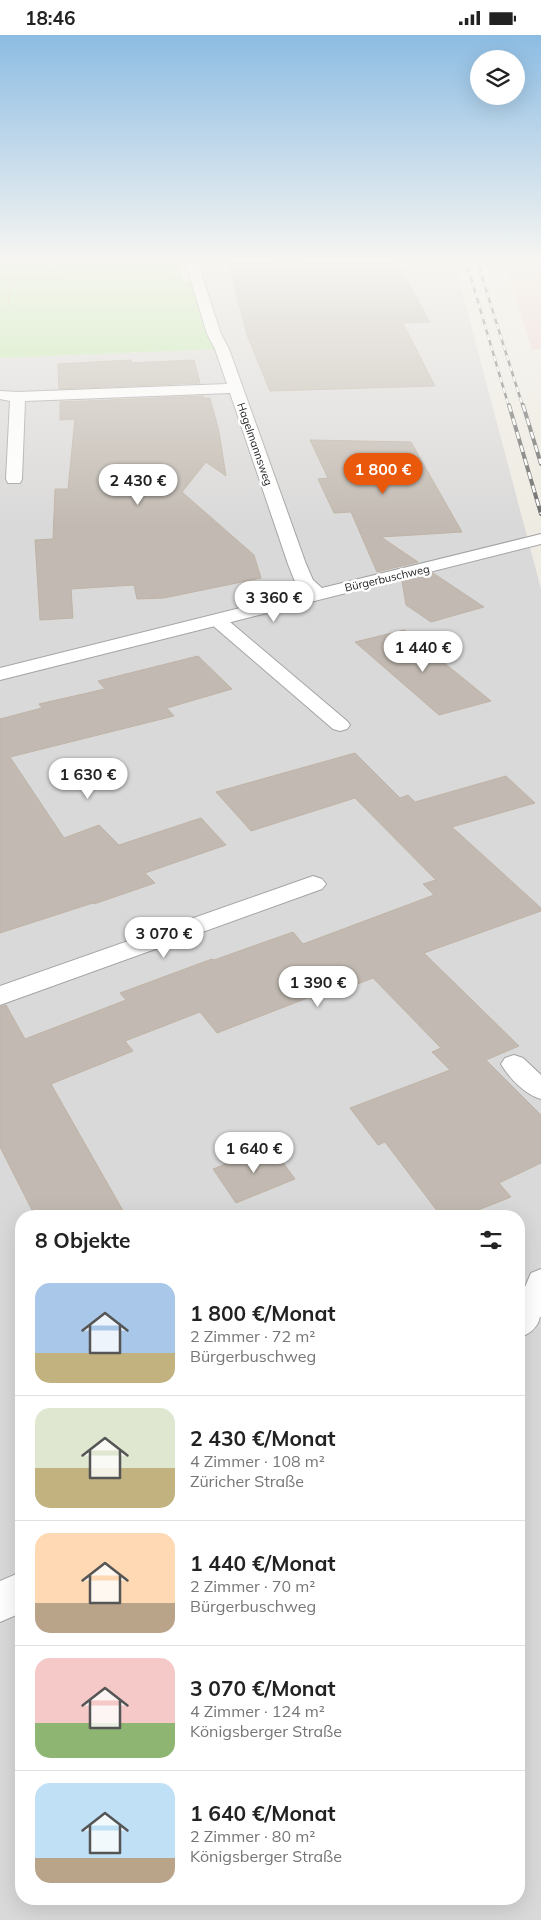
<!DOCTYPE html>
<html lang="de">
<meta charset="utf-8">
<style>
:root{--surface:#fff;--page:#f6f6f6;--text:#222;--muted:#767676;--line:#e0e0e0;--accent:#ea580c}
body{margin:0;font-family:Mulish,sans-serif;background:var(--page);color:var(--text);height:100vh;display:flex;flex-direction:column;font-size:19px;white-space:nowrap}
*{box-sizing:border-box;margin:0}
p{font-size:16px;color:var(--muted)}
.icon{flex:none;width:28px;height:28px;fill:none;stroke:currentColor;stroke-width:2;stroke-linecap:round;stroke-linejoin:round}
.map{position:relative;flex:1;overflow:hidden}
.side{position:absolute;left:15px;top:1175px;width:510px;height:695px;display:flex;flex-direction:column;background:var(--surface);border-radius:20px;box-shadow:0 5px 20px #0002}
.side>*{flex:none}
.controls{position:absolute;left:470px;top:15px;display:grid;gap:10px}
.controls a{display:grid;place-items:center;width:55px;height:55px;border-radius:50%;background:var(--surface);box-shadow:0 5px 20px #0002;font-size:25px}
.price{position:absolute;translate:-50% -42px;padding:0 11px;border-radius:18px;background:#fff;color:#222;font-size:16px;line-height:32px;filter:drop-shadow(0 1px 2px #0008)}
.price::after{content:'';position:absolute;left:50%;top:30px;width:15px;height:11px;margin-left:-8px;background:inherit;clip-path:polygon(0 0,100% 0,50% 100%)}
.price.current{background:var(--accent);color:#fff}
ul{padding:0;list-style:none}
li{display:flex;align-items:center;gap:15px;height:125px;padding:0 20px}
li+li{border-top:1px solid var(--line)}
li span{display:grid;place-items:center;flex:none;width:140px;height:100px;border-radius:15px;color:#555}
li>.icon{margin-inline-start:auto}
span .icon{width:60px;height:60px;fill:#fffc;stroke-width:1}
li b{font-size:21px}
h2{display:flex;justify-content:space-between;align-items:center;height:60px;padding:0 20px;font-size:21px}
.status{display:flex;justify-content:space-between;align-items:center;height:35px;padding:0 25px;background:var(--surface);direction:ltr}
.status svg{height:14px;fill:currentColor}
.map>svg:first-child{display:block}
.residential{fill:#dad9d9;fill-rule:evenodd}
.commercial{fill:#efd5d1}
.grass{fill:#c0e8a8}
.building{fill:#c2bab2;stroke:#bfb3a5}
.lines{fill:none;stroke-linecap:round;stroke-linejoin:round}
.service-casing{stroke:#a3a3a3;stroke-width:2}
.minor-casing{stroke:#a3a3a3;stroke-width:2}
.path{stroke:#f88768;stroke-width:1;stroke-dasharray:1 1;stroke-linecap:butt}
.service{fill:#fff;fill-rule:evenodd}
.minor{fill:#fff;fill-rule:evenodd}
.rail-far1-casing{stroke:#6a6a6a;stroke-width:2.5}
.rail-casing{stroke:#6a6a6a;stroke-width:4}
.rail-far1{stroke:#fff;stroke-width:2;stroke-dasharray:5.5;stroke-linecap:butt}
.rail{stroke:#fff;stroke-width:2.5;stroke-dasharray:7;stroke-linecap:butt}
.labels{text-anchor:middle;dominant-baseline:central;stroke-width:5;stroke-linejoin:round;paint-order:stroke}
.far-street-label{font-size:11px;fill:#1c1c1c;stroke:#fff}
</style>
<div class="status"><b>18:46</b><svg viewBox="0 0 49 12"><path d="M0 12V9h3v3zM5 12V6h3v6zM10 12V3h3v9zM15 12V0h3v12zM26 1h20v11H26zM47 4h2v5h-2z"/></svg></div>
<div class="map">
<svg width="541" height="1885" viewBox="0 0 541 1885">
<rect width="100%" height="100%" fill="#eeebe2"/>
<path class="residential" d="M192,226h262l87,328v1331h-541v-1562l221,-9zM21,1181h498v683h-498z"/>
<path class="commercial" d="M504,226h37v88l-9,1z"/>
<path class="grass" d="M0,226h179l4,20 13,-1 26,69 -222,9z"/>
<path class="building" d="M228,226h42l3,5 69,-5h54l34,61 -27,1 32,63 -165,5 -23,-56z
M131,325l1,3 62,-3 6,23 -141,6 -1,-25z
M203,361l1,2h6l9,34 7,44 -20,-14 -24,30 72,63 7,23 -97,20 -27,1 -3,-14 -63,4 2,29 -33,2 -5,-80 18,-1 2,-50h13l7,-70 -15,1v-18z
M310,405l101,2 51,90 -81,5 37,25 -41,10 -26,-60 -17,1 -16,-34 10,-1z
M433,538l51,34 -53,15 -25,-17 -4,-24h-2z
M404,595l87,71 -52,14 -84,-73z
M198,621l34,33 -65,19 7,8 -164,41 54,81 35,-13 20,20 82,-27 25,27 -81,28 10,10 -61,21 -1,-1 -93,30v-214l42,-11 -3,-4 66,-15 -7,-8z
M355,718l45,45 8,-3 7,7 91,-26 29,27 -83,24 89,81v3l-117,42 95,93 -33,14 55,55v48l-42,20 12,14 -48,19h-22l-56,-74 -7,3 -28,-37 100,-38 -18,-18 9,-4 -68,-70 -60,23 -3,-4 -93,36 -17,-21 -75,29 8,10 -82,33 75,132h-91l-35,-69v-140l6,-2 19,34 101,-39 -6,-7 92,-34 2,1 79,-28 10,12 131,-49 -11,-11 13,-4 -81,-82 -104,33 -35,-39z
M271,1111l24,33 -59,24 -23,-34z"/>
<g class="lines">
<defs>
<path id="service" d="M217,580l6,1 124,105 3,4 -3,4 -7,2 -7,-2 -122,-105 -3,-4 3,-4z
M514,1020l9,3 18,17v24c-15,-4 -32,-21 -40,-35l4,-6z
M541,1234v48l-10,3 -11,-3 -1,-16 12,-28z"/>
<path id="minor" d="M185,226h12l24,73 8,15 77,215 7,16 9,8 219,-54v10l-541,136v-12l304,-76 -9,-10 -7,-18 -58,-171 -205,8 -3,78 -2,4h-12l-2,-4 4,-78 -10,-2v-8l18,1 209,-8 -12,-35 -8,-15z
M313,841l9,3 4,5 -4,5 -322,116v-19z
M531,1259l10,3c0,22 0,32 -22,41v-40z
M21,1537v41l-21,9v-41z"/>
</defs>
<use href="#service" class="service-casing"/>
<use href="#minor" class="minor-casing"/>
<path class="path" d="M0,229l90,11 77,-2
M8,270l5,-40"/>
<use href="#service" class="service"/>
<use href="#minor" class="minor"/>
<defs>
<path id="rail-far1" d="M466,226l43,146
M477,226l46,146"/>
<path id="rail" d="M509,370l32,109
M523,370l18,59"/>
</defs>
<use href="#rail-far1" class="rail-far1-casing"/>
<use href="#rail" class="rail-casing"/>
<use href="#rail-far1" class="rail-far1"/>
<use href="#rail" class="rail"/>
</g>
<linearGradient id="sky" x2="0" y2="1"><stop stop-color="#8cbce3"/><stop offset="0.46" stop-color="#f7f6f2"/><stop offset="1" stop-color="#f7f6f2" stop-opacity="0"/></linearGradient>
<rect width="541" height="490" fill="url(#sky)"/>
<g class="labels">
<g class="far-street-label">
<text transform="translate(255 409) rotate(71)">Hagelmannsweg</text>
<text transform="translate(387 543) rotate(-13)">Bürgerbuschweg</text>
</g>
</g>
</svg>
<div class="controls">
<a><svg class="icon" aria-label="layers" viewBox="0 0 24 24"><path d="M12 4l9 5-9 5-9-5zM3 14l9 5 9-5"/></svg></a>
</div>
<b class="price current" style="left:383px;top:460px">1 800 €</b>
<b class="price" style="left:138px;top:471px">2 430 €</b>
<b class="price" style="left:274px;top:588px">3 360 €</b>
<b class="price" style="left:423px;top:638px">1 440 €</b>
<b class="price" style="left:88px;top:765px">1 630 €</b>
<b class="price" style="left:164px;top:924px">3 070 €</b>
<b class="price" style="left:318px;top:973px">1 390 €</b>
<b class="price" style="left:254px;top:1139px">1 640 €</b>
<section class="side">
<h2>8 Objekte<svg class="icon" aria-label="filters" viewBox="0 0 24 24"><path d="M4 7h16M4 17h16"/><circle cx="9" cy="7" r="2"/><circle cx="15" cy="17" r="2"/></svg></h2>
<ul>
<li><span style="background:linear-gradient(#a9c7e8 70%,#c2b280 0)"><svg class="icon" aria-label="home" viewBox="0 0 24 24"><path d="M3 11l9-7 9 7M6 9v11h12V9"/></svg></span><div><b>1 800 €/Monat</b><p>2 Zimmer · 72 m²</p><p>Bürgerbuschweg</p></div></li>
<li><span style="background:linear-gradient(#dfe7d0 60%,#c2b280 0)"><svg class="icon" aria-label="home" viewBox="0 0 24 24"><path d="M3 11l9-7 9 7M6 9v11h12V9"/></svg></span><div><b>2 430 €/Monat</b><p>4 Zimmer · 108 m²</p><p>Züricher Straße</p></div></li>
<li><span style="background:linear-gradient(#ffd9b3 70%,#b9a48a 0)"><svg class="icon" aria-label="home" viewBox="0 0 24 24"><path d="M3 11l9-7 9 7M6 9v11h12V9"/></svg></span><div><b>1 440 €/Monat</b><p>2 Zimmer · 70 m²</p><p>Bürgerbuschweg</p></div></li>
<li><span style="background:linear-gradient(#f6c9c9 65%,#8fb573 0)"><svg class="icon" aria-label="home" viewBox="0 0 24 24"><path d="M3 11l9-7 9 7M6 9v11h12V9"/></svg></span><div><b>3 070 €/Monat</b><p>4 Zimmer · 124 m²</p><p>Königsberger Straße</p></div></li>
<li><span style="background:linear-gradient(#bfe0f5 75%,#b9a48a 0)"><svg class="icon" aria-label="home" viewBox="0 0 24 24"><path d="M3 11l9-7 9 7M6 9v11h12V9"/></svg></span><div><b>1 640 €/Monat</b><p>2 Zimmer · 80 m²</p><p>Königsberger Straße</p></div></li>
</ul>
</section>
</div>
